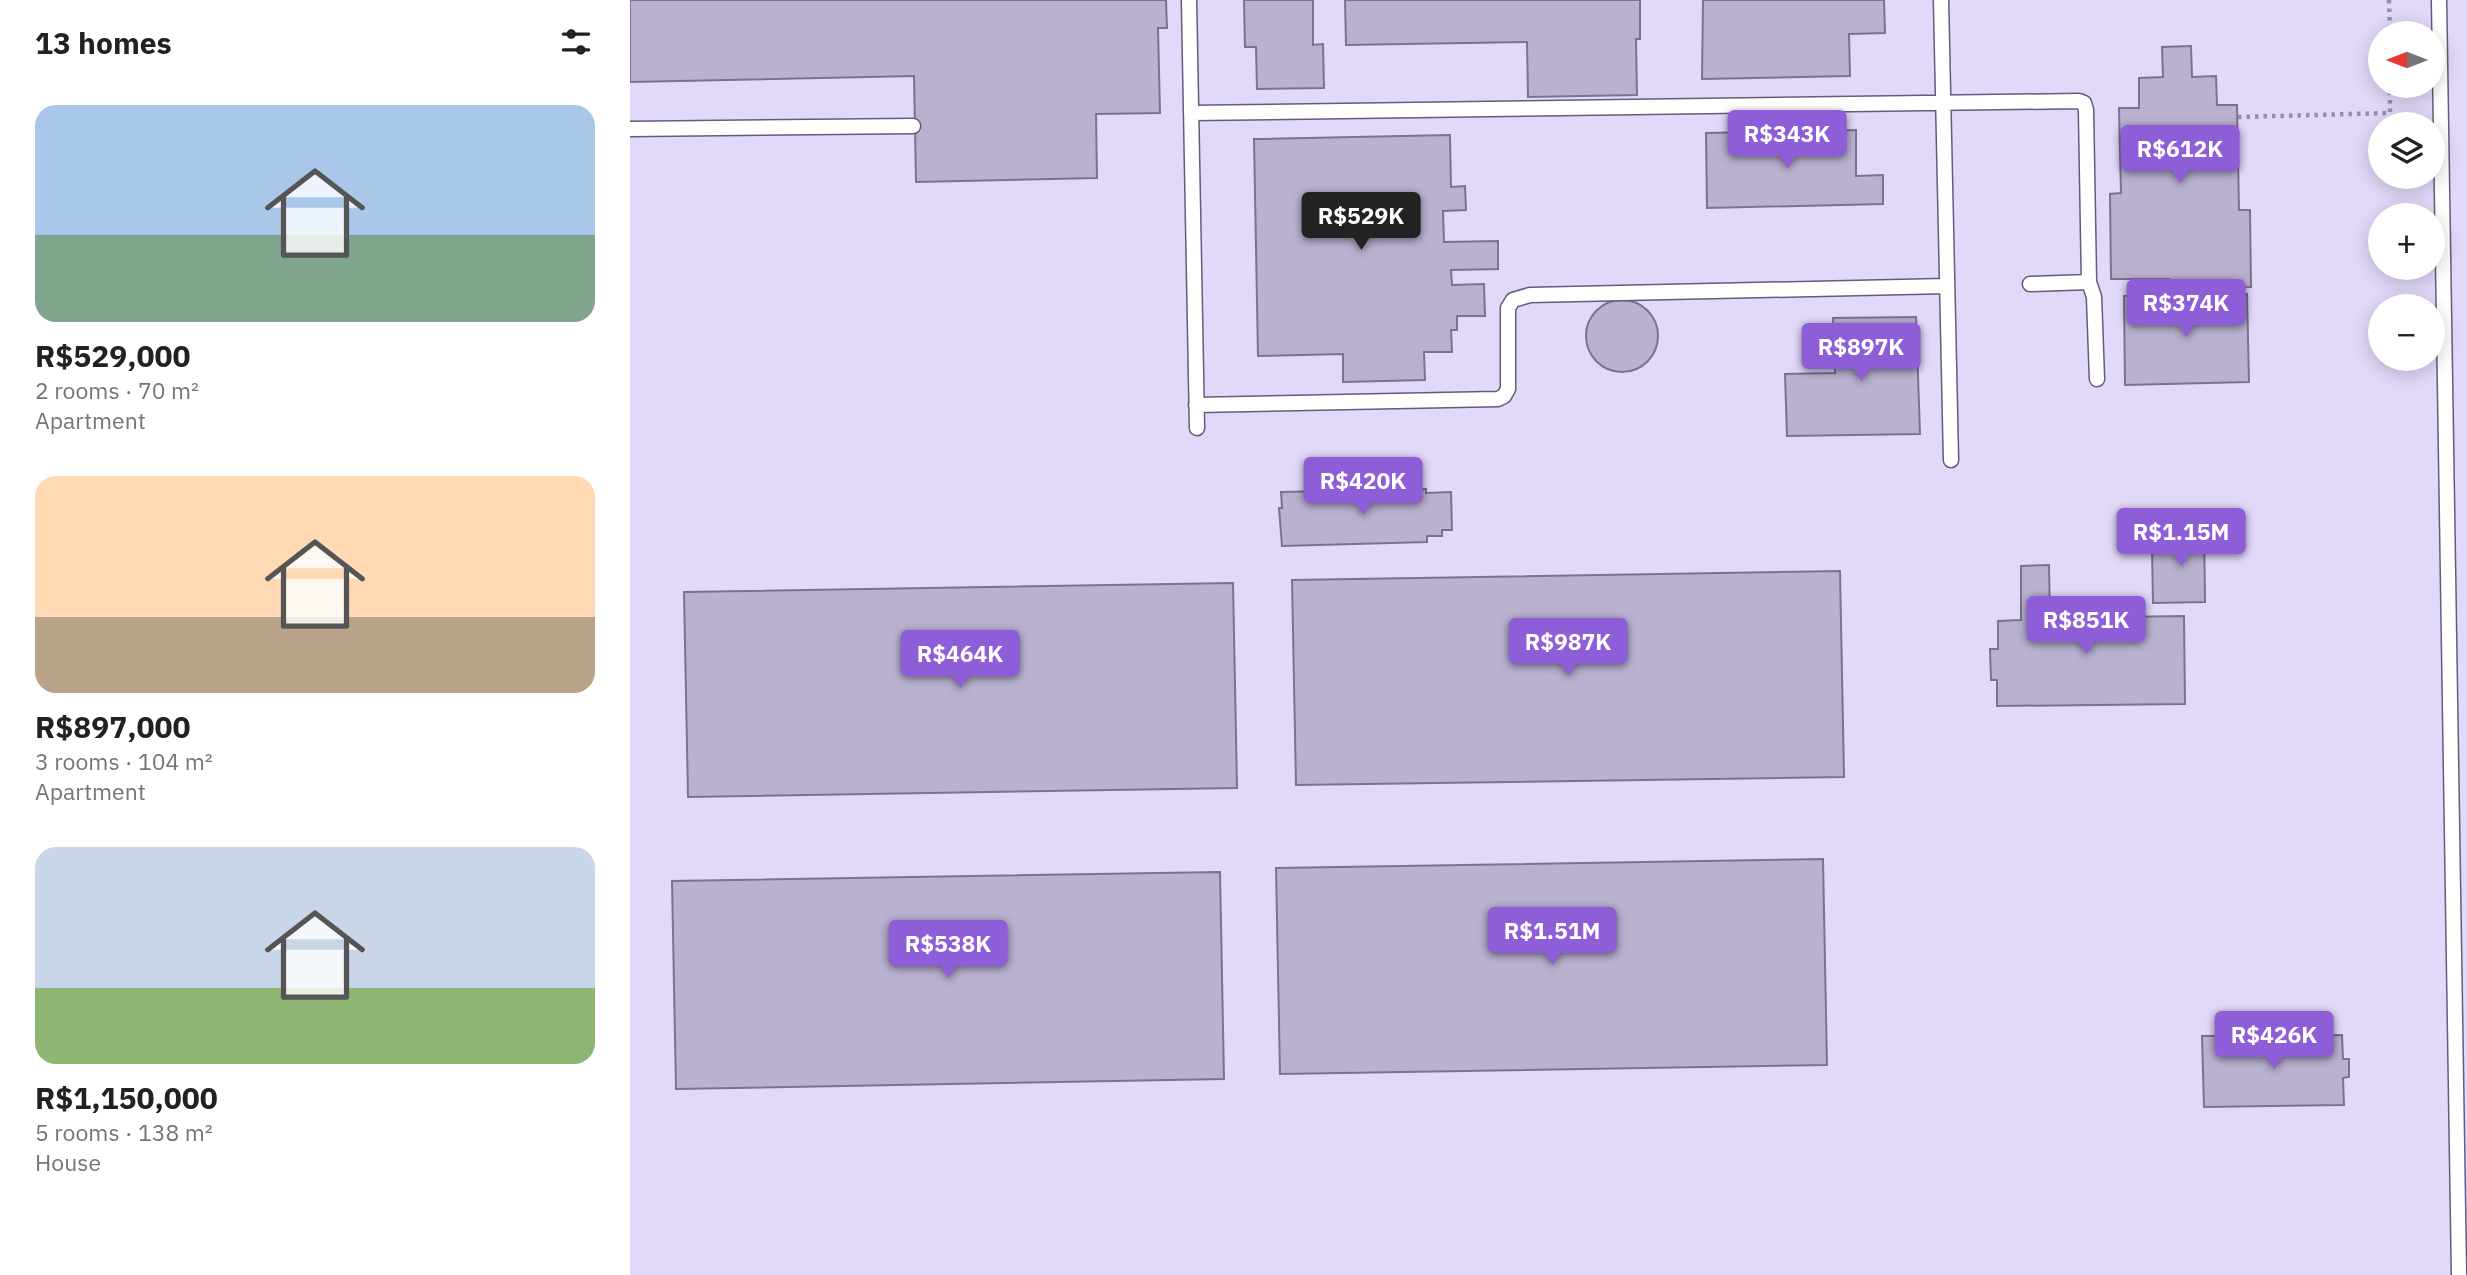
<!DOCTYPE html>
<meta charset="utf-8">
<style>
:root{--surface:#fff;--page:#f6f6f6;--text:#202124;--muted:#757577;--accent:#8d5ed8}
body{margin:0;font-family:"IBM Plex Sans",sans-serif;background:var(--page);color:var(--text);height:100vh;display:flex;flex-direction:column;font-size:26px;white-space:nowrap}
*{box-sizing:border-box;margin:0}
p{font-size:23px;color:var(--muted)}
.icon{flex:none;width:38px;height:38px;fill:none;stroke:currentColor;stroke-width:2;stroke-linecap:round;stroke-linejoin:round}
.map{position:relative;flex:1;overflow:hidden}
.details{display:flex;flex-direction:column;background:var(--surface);width:630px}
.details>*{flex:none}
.needle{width:46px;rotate:270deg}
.tools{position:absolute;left:1738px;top:21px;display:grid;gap:14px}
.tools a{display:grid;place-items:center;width:77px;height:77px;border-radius:50%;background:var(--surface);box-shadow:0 4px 18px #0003;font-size:35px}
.price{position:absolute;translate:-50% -60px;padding:0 16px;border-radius:7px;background:var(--accent);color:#fff;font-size:23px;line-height:46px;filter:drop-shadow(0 2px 4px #0008)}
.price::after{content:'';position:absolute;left:50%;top:42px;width:21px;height:16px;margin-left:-10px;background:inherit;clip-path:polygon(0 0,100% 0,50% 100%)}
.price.on{background:#222;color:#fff}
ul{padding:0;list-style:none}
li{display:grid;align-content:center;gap:14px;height:371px;padding:0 35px}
li span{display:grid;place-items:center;height:217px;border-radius:21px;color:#555}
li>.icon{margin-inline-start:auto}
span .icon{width:126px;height:126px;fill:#fffc;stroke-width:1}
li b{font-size:30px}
h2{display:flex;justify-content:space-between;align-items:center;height:84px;padding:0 35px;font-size:30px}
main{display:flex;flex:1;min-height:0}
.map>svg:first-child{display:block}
.building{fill:#bab1d1;stroke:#7b7290;stroke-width:2}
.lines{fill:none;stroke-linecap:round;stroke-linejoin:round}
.lane-casing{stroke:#645c78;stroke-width:17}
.path{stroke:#958ea6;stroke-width:4.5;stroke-dasharray:3.5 5;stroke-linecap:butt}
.lane{stroke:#fff;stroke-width:14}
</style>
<main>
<section class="details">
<h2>13 homes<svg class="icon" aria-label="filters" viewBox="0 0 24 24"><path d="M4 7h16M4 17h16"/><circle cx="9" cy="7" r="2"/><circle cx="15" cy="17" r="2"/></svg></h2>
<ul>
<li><span style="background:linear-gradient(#a9c7e8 60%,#7fa58c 0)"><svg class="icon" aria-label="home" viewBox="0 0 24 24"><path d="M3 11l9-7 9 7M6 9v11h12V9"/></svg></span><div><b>R$529,000</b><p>2 rooms · 70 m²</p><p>Apartment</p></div></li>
<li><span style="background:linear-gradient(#ffd9b3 65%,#b9a48a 0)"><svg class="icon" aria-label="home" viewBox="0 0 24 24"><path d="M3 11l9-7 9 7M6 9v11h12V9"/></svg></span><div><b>R$897,000</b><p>3 rooms · 104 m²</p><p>Apartment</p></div></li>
<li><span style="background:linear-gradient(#c9d6e8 65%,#8fb573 0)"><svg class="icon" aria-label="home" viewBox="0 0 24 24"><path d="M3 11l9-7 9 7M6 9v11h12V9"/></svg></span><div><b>R$1,150,000</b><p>5 rooms · 138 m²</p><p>House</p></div></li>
</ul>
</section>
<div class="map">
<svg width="1837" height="1275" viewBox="0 0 1837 1275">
<rect width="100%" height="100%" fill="#e2d8f9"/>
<path class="building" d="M0,0h536l1,28h-9l2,85 -64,1 1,64 -181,4 -2,-106 -284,6z
M614,0h69v45l10,-1 1,44 -67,1 -1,-42h-11z
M715,0h295v39h-4l1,56 -109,2 -1,-55 -181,3z
M1073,0h181l1,33 -36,1 1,42 -148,3z
M1561,46l1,31 24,-1 1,29h20l2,105h11l1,77 -82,2v-10h-58l-1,-85 11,-1 -2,-85h20v-30l24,-1 -1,-30z
M1226,130v46l27,-1v29l-176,4 -1,-75z
M820,135l1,52 14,-1 1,24 -23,1 1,31 54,-1v28l-47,1 1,15 32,-1 1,32h-28v14h-6l1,22h-28l1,28 -82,2v-28l-85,2 -4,-217z
M1617,294l2,88 -124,3 -1,-89z
M956 336a36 36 0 1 1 72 0a36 36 0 1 1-72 0Z
M1286,317l4,117 -133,2 -2,-62 50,-1 -2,-55z
M796,489v4l25,-1 1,38h-10v6h-15v6l-145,4 -3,-38h3l-1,-16z
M1551,521h23l1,81 -52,1 -1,-55 30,-1z
M1419,565l1,53 134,-2 1,88 -188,2v-26h-6l-1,-31h8v-28l23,-1v-54z
M1210,571l4,206 -548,8 -4,-205z
M603,583l4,205 -549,9 -4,-205z
M1193,859l4,206 -547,9 -4,-206z
M590,872l4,207 -548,10 -4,-208z
M1712,1035l1,24h6v18l-6,1 1,27 -140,2 -2,-71z"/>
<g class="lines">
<defs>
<path id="lane" d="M559,0l8,428
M1311,0l10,460
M1809,0l20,1275
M561,113l888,-12 5,2 2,7 3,172 5,15 3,82
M0,129l283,-3
M1400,284l59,-2
M566,405l302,-6 6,-3 4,-7v-81l5,-8 17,-5 417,-9"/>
</defs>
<use href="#lane" class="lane-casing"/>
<path class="path" d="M1759,0l1,33
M1608,117l152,-4v-27"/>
<use href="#lane" class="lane"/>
</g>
</svg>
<div class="tools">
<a><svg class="needle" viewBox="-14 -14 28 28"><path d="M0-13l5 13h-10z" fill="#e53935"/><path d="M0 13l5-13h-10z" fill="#757577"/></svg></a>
<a><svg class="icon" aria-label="layers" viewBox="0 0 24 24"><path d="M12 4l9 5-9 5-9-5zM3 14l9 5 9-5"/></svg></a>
<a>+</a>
<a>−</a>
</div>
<b class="price" style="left:1157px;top:170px">R$343K</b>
<b class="price" style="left:1550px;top:185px">R$612K</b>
<b class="price on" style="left:731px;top:252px">R$529K</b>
<b class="price" style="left:1556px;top:339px">R$374K</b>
<b class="price" style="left:1231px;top:383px">R$897K</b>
<b class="price" style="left:733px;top:517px">R$420K</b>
<b class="price" style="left:1551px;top:568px">R$1.15M</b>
<b class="price" style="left:1456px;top:656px">R$851K</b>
<b class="price" style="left:938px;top:678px">R$987K</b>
<b class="price" style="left:330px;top:690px">R$464K</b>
<b class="price" style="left:922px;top:967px">R$1.51M</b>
<b class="price" style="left:318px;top:980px">R$538K</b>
<b class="price" style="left:1644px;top:1071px">R$426K</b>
</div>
</main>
